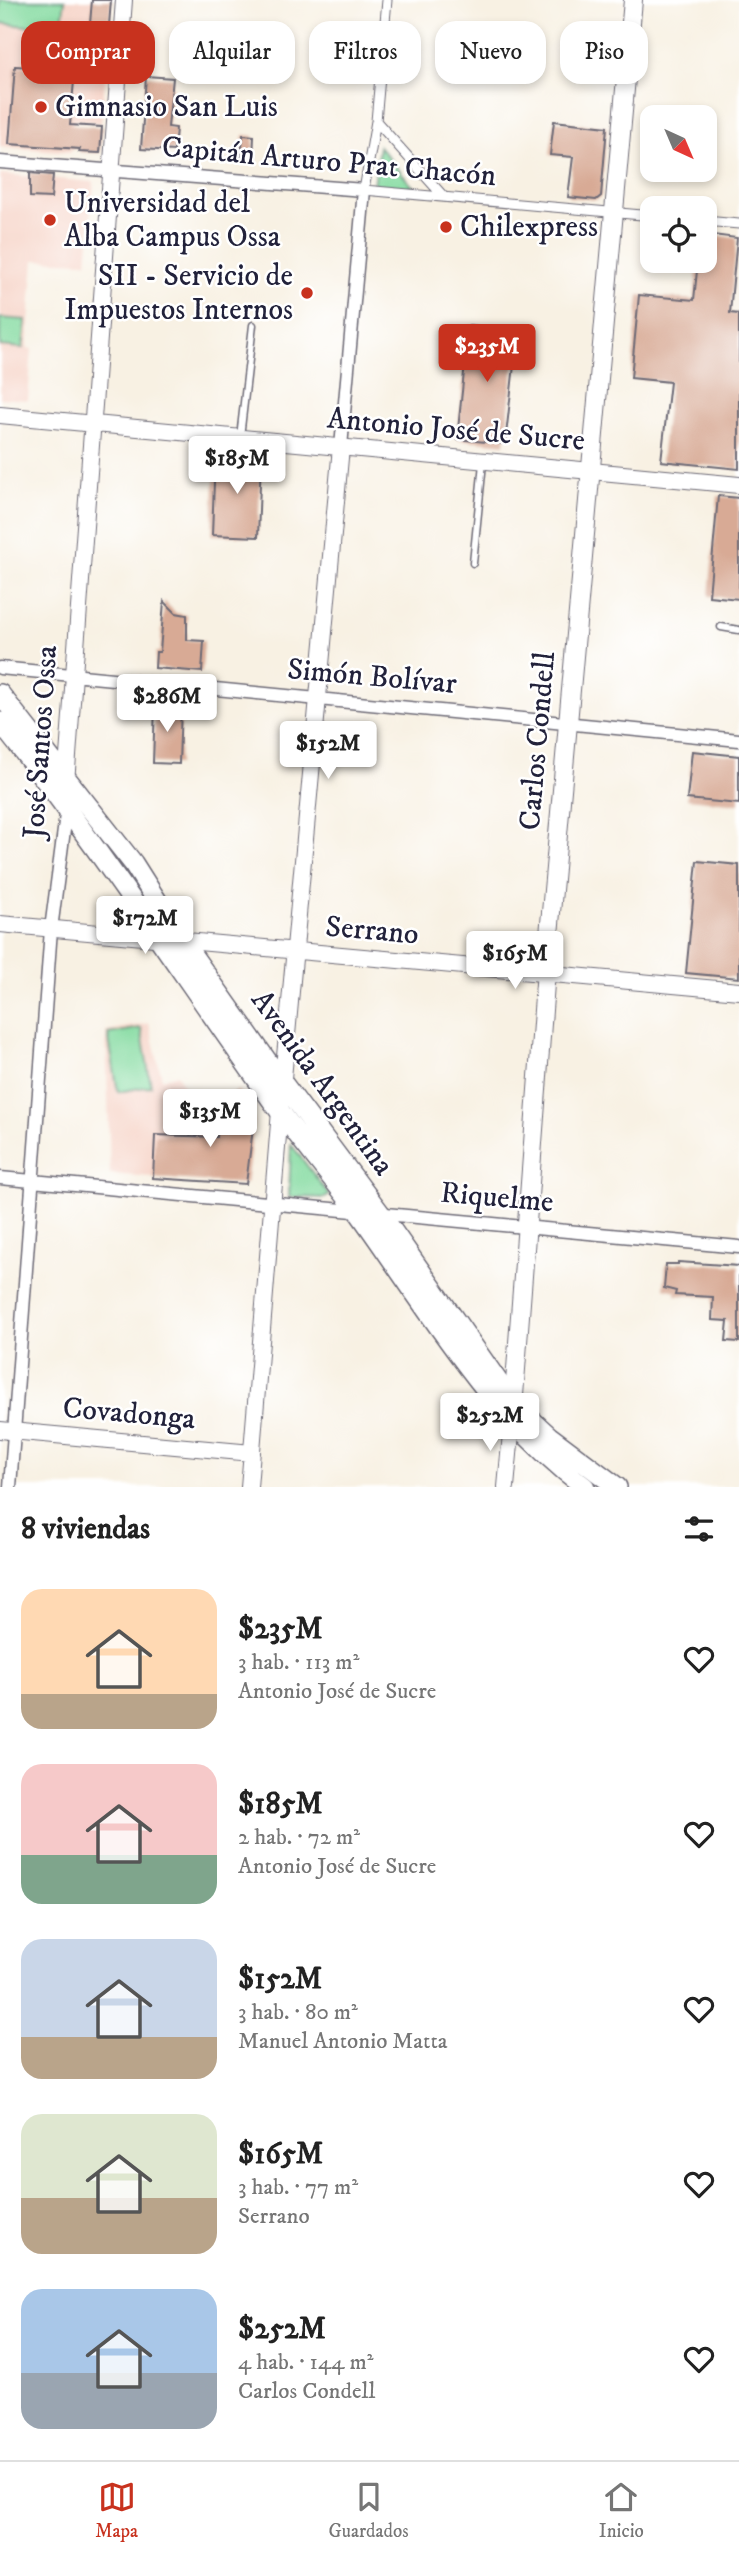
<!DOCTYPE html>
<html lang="es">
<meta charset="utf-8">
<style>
:root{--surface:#fff;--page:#f6f6f6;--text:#222;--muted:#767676;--line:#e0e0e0;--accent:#c8321e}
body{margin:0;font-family:"IM FELL DW Pica",serif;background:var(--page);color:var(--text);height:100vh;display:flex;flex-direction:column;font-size:26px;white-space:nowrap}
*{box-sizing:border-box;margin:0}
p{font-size:23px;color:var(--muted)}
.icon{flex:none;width:38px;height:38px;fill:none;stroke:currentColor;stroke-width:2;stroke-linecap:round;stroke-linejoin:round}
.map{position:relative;height:1487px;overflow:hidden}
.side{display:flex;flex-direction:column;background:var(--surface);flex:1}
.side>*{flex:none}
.banner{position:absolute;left:21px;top:21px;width:698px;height:63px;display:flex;gap:14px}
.needle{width:46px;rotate:136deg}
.tools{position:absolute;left:640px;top:105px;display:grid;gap:14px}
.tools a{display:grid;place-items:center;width:77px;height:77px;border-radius:14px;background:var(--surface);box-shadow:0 4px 10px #0003;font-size:35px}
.price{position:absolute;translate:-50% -60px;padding:0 16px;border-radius:7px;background:#fff;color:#222;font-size:23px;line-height:46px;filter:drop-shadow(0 2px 4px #0008)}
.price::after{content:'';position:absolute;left:50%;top:42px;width:21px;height:16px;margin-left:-10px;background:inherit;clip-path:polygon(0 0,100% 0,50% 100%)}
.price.active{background:var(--accent);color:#fff}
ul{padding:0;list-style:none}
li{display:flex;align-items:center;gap:21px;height:175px;padding:0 21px}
li span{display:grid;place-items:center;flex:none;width:196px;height:140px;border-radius:21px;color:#555}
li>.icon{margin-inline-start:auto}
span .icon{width:84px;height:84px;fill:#fffc;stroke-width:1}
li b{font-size:30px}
h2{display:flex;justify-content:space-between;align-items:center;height:84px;padding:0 21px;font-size:30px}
.chip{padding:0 24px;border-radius:21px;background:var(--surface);box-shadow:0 4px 10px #0003;font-size:24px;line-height:63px}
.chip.active{background:var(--accent);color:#fff}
.tabs{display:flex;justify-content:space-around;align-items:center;height:98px;border-top:2px solid var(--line);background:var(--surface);font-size:19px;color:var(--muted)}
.tabs a{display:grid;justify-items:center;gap:4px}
.tabs .active{color:var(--accent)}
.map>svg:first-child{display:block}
.built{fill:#f6d2c5}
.green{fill:#82da9f;stroke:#527e6d;stroke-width:2}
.building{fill:#d8aa95}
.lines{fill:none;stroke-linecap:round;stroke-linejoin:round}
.service-casing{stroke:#6d6a76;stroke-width:9}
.pedestrian-casing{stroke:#6d6a76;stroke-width:11}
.minor-casing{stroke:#6d6a76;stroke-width:15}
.tertiary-casing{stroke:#6d6a76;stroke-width:18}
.secondary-casing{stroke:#6d6a76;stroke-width:20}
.primary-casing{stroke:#6d6a76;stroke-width:22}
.service{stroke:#fff;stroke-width:6}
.pedestrian{stroke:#fff;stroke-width:9}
.minor{stroke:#fff;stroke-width:12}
.tertiary{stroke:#fff;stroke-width:16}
.secondary{stroke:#fff;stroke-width:18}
.primary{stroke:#fff;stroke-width:19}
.poi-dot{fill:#c8321e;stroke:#fff;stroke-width:2.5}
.labels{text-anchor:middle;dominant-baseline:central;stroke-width:5;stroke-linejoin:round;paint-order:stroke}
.poi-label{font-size:30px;fill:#22223b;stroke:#fff;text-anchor:start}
.street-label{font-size:30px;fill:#22223b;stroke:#fff}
</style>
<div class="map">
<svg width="739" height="1487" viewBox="0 0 739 1487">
<rect width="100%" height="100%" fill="#fff"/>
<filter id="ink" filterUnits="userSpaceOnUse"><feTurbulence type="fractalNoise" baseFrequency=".0143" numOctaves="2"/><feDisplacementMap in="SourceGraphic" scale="14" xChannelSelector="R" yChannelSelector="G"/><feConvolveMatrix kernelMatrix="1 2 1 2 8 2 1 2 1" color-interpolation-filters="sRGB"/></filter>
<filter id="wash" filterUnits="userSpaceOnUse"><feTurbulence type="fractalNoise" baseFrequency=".00686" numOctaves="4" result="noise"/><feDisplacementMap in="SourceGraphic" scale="28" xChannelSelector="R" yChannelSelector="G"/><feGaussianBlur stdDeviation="1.57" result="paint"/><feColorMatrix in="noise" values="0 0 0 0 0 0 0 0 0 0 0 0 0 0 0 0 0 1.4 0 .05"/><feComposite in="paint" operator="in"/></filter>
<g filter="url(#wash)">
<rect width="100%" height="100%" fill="#f8f1e3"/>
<path class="built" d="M0,0h112l-11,123 -27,-3 -3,32 -71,-5z
M0,174l94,8 -7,80 -53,-2 -7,88 5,1 -4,51 -28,-2z
M149,1023l13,56 15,-5 19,31 18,2 24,-17 16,30 -8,64 -136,-10 -4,-143z"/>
<path class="green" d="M0,0h65l-4,30 -61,-7z
M379,146l35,42 -40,-3z
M0,318l26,2 -3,28 -23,-2z
M141,1028l10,58 -33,6 -10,-58z
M291,1144l38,51 -4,3 -36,-1z"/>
<g id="blocks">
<path class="building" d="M92,0h19l-3,38 -19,-2z
M15,66l60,4 -5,55 32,2 -2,26 -21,-1 1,-3 -71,-5z
M146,76l27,2 -5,49 8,1 -2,23 -33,-2z
M554,121l53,6 -6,69 -5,4 -28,-3 5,-40 -23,-2z
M243,135l11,1 -1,24 -12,-1z
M30,173l23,2 -2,23 -21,-1z
M705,234l32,4 -7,75 9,1v155l-78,-8 9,-79 -39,-4 8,-83 55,5 4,-39h7z
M469,325l49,5 -13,114 -48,-5z
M215,456l46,1 -3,80 -46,-2z
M718,496l21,2v101l-30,-3z
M164,601l12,12 11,2v25l17,1 -2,31 -47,-4 1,-16h4z
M155,705l26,1 -2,58 -26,-1z
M692,751l47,5v48l-52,-5z
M697,861l42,4v113l-53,-5z
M238,1090l16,30 -8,64 -93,-6 2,-43 62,2 2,-18 -5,-12z
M678,1262l61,4v76l-13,-1 2,-20 -16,-1 1,-23 -38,-2 1,-4 -12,-3 2,-24h12z"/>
</g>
</g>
<g filter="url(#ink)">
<use href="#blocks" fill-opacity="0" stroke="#6d6a76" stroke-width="2"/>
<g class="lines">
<defs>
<path id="service" d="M240,437l13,-112
M473,563l10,-100
M721,627l18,3"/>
<path id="pedestrian" d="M387,0l-11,121 -12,69 289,26
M376,121l68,76
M705,221l34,3"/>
<path id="minor" d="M0,162l364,28 -23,257
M0,668l739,72
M0,1178l739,69
M10,1487l41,-558 16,-122"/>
<path id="tertiary" d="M0,415l739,70
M66,783l58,-783
M0,924l739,67
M0,1430l252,23
M249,1487l31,-376 61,-664
M506,1487l6,-65"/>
<path id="secondary" d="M513,1409l34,-452 86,-957"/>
<path id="primary" d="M0,694l133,169 50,79 99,140 98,131 133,190 36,33 68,51
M0,722c95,119 178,246 266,370 29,42 63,81 94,122 69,96 129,201 225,273"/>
</defs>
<use href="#service" class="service-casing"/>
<use href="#pedestrian" class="pedestrian-casing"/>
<use href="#minor" class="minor-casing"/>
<use href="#tertiary" class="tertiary-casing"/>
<use href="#secondary" class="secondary-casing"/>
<use href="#primary" class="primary-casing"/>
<use href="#service" class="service"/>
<use href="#pedestrian" class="pedestrian"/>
<use href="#minor" class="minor"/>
<use href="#tertiary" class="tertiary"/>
<use href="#secondary" class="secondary"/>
<use href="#primary" class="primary"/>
</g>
</g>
<g class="poi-dot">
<circle cx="41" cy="107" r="7"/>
<circle cx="50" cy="220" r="7"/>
<circle cx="446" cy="227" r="7"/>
<circle cx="307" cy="293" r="7"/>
</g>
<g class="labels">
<g class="poi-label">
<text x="55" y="107">Gimnasio San Luis</text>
<text x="64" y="203">Universidad del<tspan x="64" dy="34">Alba Campus Ossa</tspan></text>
<text x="460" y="227">Chilexpress</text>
<text x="293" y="276" text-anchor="end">SII - Servicio de<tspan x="293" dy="34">Impuestos Internos</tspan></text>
</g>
<g class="street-label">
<text transform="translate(329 162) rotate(5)">Capitán Arturo Prat Chacón</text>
<text transform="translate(456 430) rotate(5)">Antonio José de Sucre</text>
<text transform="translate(372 677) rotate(5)">Simón Bolívar</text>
<text transform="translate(538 741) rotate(-85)">Carlos Condell</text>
<text transform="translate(41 742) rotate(-86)">José Santos Ossa</text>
<text transform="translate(372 931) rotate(5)">Serrano</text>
<text transform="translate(322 1083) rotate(54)">Avenida Argentina</text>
<text transform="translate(497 1198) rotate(5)">Riquelme</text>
<text transform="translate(129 1414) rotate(5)">Covadonga</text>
</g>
</g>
</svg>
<div class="tools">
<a><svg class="needle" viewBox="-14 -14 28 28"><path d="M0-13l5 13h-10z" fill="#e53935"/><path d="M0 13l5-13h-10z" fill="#767676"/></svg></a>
<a><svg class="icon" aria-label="locate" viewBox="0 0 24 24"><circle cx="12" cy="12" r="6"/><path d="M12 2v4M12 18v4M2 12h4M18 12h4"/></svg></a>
</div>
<b class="price active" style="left:487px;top:384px">$235M</b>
<b class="price" style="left:237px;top:496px">$185M</b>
<b class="price" style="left:167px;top:734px">$286M</b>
<b class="price" style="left:328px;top:781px">$152M</b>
<b class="price" style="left:145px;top:956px">$172M</b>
<b class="price" style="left:515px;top:991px">$165M</b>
<b class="price" style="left:210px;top:1149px">$135M</b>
<b class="price" style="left:490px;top:1453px">$252M</b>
<div class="banner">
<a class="chip active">Comprar</a>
<a class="chip">Alquilar</a>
<a class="chip">Filtros</a>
<a class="chip">Nuevo</a>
<a class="chip">Piso</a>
</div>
</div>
<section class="side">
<h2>8 viviendas<svg class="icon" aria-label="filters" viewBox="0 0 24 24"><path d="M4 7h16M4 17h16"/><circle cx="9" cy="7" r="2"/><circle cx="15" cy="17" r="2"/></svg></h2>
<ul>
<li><span style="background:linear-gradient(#ffd9b3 75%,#b9a48a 0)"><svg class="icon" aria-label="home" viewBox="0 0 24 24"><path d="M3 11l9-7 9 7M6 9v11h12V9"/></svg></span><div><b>$235M</b><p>3 hab. · 113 m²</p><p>Antonio José de Sucre</p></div><svg class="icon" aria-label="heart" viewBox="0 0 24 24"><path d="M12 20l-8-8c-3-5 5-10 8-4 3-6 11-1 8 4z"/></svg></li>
<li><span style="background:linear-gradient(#f6c9c9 65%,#7fa58c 0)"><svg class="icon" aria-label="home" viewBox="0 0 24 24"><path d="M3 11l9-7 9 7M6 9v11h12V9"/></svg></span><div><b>$185M</b><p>2 hab. · 72 m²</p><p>Antonio José de Sucre</p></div><svg class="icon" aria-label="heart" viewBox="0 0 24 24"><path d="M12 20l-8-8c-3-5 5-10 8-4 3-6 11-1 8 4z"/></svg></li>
<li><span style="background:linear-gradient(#c9d6e8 70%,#b9a48a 0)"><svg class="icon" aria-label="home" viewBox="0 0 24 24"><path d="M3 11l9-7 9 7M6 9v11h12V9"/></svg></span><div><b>$152M</b><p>3 hab. · 80 m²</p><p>Manuel Antonio Matta</p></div><svg class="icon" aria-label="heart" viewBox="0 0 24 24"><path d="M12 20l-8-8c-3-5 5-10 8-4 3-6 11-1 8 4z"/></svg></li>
<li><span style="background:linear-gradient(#dfe7d0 60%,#b9a48a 0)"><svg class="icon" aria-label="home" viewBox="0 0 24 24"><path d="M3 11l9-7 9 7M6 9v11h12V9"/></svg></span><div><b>$165M</b><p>3 hab. · 77 m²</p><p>Serrano</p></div><svg class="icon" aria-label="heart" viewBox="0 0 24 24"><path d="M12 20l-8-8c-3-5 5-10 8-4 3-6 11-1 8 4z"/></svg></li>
<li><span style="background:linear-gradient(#a9c7e8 60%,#9aa5b1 0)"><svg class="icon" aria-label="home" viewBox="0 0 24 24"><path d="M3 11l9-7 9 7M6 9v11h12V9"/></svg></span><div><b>$252M</b><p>4 hab. · 144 m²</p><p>Carlos Condell</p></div><svg class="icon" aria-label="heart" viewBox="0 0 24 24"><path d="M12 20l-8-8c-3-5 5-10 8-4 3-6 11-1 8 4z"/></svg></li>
</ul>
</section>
<nav class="tabs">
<a class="active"><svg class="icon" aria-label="map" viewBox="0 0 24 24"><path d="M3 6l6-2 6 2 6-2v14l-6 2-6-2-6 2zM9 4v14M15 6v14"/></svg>Mapa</a>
<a><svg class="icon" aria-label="saved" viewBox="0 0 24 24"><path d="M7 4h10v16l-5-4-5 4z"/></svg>Guardados</a>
<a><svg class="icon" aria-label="home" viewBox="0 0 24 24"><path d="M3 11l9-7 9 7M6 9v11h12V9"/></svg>Inicio</a>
</nav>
